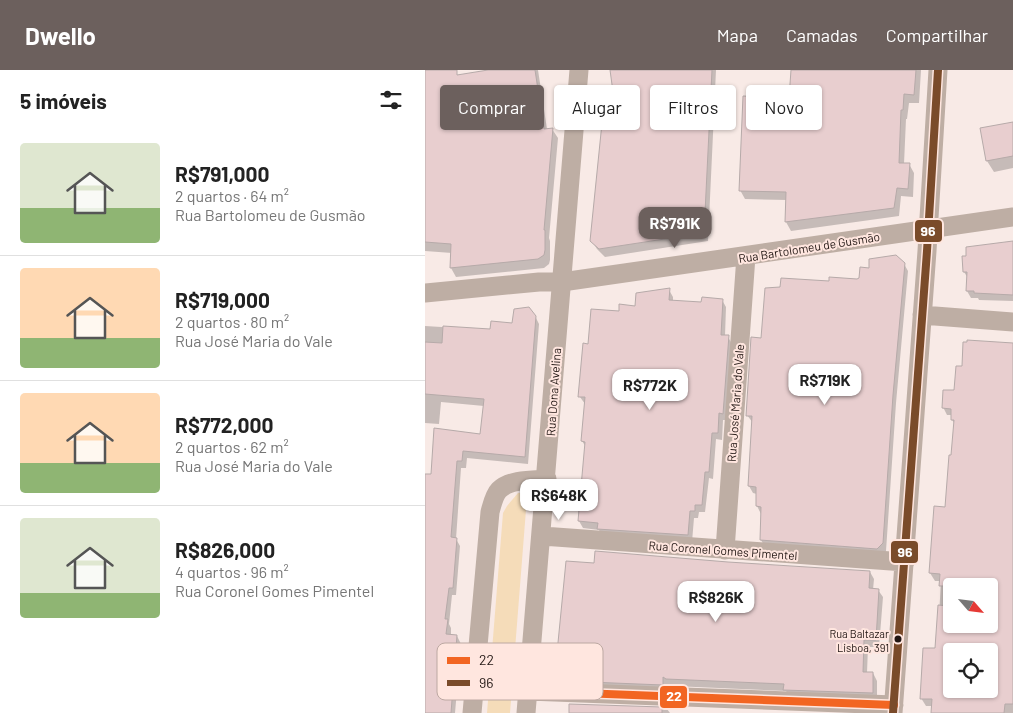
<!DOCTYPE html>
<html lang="pt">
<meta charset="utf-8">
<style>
:root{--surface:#fff;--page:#f6f6f6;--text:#222;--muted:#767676;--line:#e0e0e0;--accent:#6c605d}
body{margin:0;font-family:Barlow,sans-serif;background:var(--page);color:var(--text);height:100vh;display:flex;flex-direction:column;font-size:19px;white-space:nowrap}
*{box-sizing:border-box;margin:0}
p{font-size:16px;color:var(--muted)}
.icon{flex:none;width:28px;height:28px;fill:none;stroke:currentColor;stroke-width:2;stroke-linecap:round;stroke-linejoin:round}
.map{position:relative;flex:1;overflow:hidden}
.details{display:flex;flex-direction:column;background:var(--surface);width:425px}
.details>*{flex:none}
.top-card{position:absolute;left:15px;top:15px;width:475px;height:45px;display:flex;gap:10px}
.needle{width:32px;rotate:118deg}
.fabs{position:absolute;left:518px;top:508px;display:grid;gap:10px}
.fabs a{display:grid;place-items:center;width:55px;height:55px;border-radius:5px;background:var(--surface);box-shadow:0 1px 4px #0004;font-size:25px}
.price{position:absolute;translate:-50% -42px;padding:0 11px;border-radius:10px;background:#fff;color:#222;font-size:16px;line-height:32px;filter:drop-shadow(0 1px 2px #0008)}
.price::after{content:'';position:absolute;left:50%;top:30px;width:15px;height:11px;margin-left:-8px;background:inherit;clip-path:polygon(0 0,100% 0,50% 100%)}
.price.active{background:var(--accent);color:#fff}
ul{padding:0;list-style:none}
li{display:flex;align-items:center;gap:15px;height:125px;padding:0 20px}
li+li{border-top:1px solid var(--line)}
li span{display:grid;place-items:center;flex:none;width:140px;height:100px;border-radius:5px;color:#555}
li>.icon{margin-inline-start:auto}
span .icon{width:60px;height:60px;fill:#fffc;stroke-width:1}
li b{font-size:21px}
h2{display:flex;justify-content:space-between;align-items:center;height:60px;padding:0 20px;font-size:21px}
.pill{padding:0 18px;border-radius:5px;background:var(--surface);box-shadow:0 1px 4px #0004;font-size:18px;line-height:45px}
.pill.active{background:var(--accent);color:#fff}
header{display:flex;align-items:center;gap:30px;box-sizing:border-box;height:70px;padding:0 25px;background:var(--accent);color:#fff}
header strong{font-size:24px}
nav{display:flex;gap:28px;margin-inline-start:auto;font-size:18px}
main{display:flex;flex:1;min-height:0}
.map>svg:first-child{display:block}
.green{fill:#f5dcb9}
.shadow{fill:#0003;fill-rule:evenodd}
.building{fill:#e8cecf;stroke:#b6aaa9;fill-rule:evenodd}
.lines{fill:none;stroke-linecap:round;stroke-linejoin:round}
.minor{stroke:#beaea4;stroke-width:19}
.bus-1-casing{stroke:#ffe6df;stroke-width:11}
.bus-2-casing{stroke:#ffe6df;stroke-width:11}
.bus-1{stroke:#f26522;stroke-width:8}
.bus-2{stroke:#7a4b2a;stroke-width:8}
.bus-dot{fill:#211613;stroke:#ffe6df;stroke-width:2}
.labels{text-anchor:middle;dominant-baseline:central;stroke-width:4;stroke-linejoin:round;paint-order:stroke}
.bus-label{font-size:11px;fill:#211613;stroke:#ffe6df;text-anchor:end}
.street-label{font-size:12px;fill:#211613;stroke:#ffe6df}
.key{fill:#ffe6df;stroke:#bca8a2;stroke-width:1}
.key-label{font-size:14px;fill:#211613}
.line-badge{stroke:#ffe6df;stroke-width:2}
.badge-label{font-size:14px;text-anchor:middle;font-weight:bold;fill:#fff}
</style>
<header>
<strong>Dwello</strong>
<nav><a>Mapa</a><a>Camadas</a><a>Compartilhar</a></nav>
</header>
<main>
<section class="details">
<h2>5 imóveis<svg class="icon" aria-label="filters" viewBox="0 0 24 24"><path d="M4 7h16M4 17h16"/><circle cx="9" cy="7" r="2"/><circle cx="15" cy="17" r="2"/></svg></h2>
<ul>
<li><span style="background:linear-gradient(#dfe7d0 65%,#8fb573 0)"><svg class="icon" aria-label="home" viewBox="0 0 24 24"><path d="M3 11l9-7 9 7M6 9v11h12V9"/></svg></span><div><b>R$791,000</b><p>2 quartos · 64 m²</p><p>Rua Bartolomeu de Gusmão</p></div></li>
<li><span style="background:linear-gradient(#ffd9b3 70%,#8fb573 0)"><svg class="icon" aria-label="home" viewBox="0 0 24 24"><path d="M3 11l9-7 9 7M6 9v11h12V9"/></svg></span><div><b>R$719,000</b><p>2 quartos · 80 m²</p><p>Rua José Maria do Vale</p></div></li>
<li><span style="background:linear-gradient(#ffd9b3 70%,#8fb573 0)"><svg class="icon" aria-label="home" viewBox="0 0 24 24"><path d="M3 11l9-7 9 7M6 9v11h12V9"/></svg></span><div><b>R$772,000</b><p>2 quartos · 62 m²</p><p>Rua José Maria do Vale</p></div></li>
<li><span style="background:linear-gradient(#dfe7d0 75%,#8fb573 0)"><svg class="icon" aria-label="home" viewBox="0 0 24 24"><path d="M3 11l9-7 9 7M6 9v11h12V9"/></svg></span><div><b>R$826,000</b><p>4 quartos · 96 m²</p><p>Rua Coronel Gomes Pimentel</p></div></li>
</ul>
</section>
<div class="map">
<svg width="588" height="643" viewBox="0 0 588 643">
<rect width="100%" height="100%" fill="#f8eae6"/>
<path class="green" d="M93,423h6l3,4 -17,216h-23l16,-200 4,-7z"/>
<path class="shadow" d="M71,0h42l9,59h5l6,9 -9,100 1,3v19l-1,4 -5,4 -88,9 -5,-9 1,-15 -27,-2v-170z
M199,0h92l-8,171 -103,16 -8,-8 -5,-8 27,-119z
M368,0h128l-2,33h-10l-2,16h-1l-2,45h5l5,9 -1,24 -12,-1 -2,20 -108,15 -5,-9 1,-22 -42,-1 -5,-9 50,-90z
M588,53v45l-19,4 -7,-11 -6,-32z
M588,172v59l-34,-1 -1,-2h-7l-4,-7 1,-13 -4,-6z
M479,194l4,7 -12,132 -10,148 -5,5 -116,-9 -4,-7v-26l-4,-8v-12l-4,-1 -4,-7 4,-63 -6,-8 15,-76 68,-57 27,-2 14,-11z
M244,220l4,7v4l29,2 20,-3 4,7 -1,29 3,1 4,7 -5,76h-4l-1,20 -6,-1 -3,40 -4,-1 -4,34h-6l-1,6h-4l-2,24 -90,-6 -3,-6 -16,-2 -4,-7 7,-74 -4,-6 3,-37 -5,-7 9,-52 31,-33 16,-5z
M110,246l4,8 -11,140 -61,-6 -1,10h-5l-5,71 4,7 -4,49h-4l-3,29 2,4v8h6l4,8 -6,69h-30v-238l7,1 49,-41 3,-29 -43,-4 -2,22 -14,-1v-97l66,4 23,-6z
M588,275v368h-81l1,-7h-7l-5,-8 16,-48 4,-69h-6l-5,-8 5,-66 11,1 9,-84 -3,-4v-5h-5l-4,-8 12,-15 8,-24zM526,516h38v38h-38zM526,581h38v38h-38z
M303,493l142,9 4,7 -1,11h5l5,7 -4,50h-11l-1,26h6l4,8v19l-88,-4 -3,-5 -113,-5 -1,6 -103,-4 -4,-7 -1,-11h-3l-4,-8 38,-98z
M146,635l96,4 3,4h-100z"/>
<path class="building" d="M0,0h32v5l31,-5h47l9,59 9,-1 -9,102h1v20l-1,5 -6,4 -88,9 1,-24 -26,-2z
M185,0h102l-8,163 -105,16 -9,-8 12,-118 15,-2z
M366,0h125l-2,25 -10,-1 -1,16h-2l-2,53h11l-2,26 -11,-1 -3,20 -109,14 1,-30 -47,-1 4,-95 46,2z
M588,52v34l-27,5 -6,-33z
M588,171v54l-39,-2v-2h-8l1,-19h-4l-1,-16h4v-9z
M471,185l9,8 -12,132 -10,148 -6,6 -117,-9 1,-33 -5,-1v-19l-8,-1 4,-70h-6l5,-79 10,1 4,-50 15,-1 1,-9 48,3v-4l28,2 2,-1 1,-11 9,1v-9z
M245,218l-1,12 32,2 1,-5 21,2 -2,36h8l-6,79 -4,-1 -1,20h-6l-3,39h-4l-3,33h-7v6h-5l-2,24 -91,-6 1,-6 -20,-2 7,-79 -4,-1 4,-44h-7l5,-54 5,1 3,-35 28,2v-7l16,2 1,-13z
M104,237l7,9 -11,141 -62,-6 -1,10h-5l-6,76 6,1 -4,50h-4l-4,31h3l-2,15 11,1 -6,78h-26v-239h6l3,-46 46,6 4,-35 -59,-5v-52l17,1 1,-17 47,3 1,-8 21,2 2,-14z
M542,270l46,3v361h-8l-1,9h-73l1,-14h-12l3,-51h12l3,-43 13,1v23l34,3 1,-7h3v-39h-50l1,-12 -11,-1 5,-67 11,1 4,-52h2l3,-35h-3v-11l-9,-1 1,-18h11l2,-24h6l1,-24h4zM526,581h38v40l-38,-2z
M170,481l133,11 142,9 -1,17 10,1 -3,51h-12l-1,32h10v21l-90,-3 1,-6 -118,-5 -3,-2v8l-99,-4 -1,-18h-7l10,-102 28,2z
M144,634l93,3v6h-93z"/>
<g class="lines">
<path class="minor" d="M0,223l114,-11h23l451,-65
M497,245l91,7
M117,466l363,26
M300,480l21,-294
M103,621l366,14
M47,643l18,-201c2,-7 4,-17 9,-22 11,-11 34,-10 48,-11
M101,643l53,-643
M468,643l34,-462 11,-181"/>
<defs>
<path id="bus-1" d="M103,621l366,14"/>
<path id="bus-2" d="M468,643l34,-462 11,-181"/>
</defs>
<use href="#bus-1" class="bus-1-casing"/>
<use href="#bus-2" class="bus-2-casing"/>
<use href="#bus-1" class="bus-1"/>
<use href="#bus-2" class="bus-2"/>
</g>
<circle class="bus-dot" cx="473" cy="569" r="4.5"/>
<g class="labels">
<g class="bus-label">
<text x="464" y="563">Rua Baltazar<tspan x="464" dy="14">Lisboa, 391</tspan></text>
</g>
<g class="street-label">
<text transform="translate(384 177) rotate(-9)">Rua Bartolomeu de Gusmão</text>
<text transform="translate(128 322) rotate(-86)">Rua Dona Avelina</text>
<text transform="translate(310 333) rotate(-86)">Rua José Maria do Vale</text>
<text transform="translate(298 480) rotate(4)">Rua Coronel Gomes Pimentel</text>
</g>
</g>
<rect x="12" y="573" width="166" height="57" rx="8" class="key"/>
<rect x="22" y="587" width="23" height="7" fill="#f26522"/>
<rect x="22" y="610" width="23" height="6" fill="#7a4b2a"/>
<g class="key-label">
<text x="54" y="595">22</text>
<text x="54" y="618">96</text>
</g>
<g class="line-badge">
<rect x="489" y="149" width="29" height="24" rx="5" fill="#7a4b2a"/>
<rect x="465" y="470" width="29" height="24" rx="5" fill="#7a4b2a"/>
<rect x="234" y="615" width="29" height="24" rx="5" fill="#f26522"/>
</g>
<g class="badge-label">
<text x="503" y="166">96</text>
<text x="480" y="487">96</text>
<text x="249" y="631">22</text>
</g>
</svg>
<div class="fabs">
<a><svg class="needle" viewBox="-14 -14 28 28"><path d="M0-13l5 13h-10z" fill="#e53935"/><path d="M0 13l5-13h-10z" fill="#767676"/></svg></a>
<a><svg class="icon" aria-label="locate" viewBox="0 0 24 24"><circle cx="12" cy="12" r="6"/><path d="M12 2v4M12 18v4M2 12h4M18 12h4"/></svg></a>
</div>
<b class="price active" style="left:250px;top:179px">R$791K</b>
<b class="price" style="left:400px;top:336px">R$719K</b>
<b class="price" style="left:225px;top:341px">R$772K</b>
<b class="price" style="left:134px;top:451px">R$648K</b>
<b class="price" style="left:291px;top:553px">R$826K</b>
<div class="top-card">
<a class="pill active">Comprar</a>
<a class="pill">Alugar</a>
<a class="pill">Filtros</a>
<a class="pill">Novo</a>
</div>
</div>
</main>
